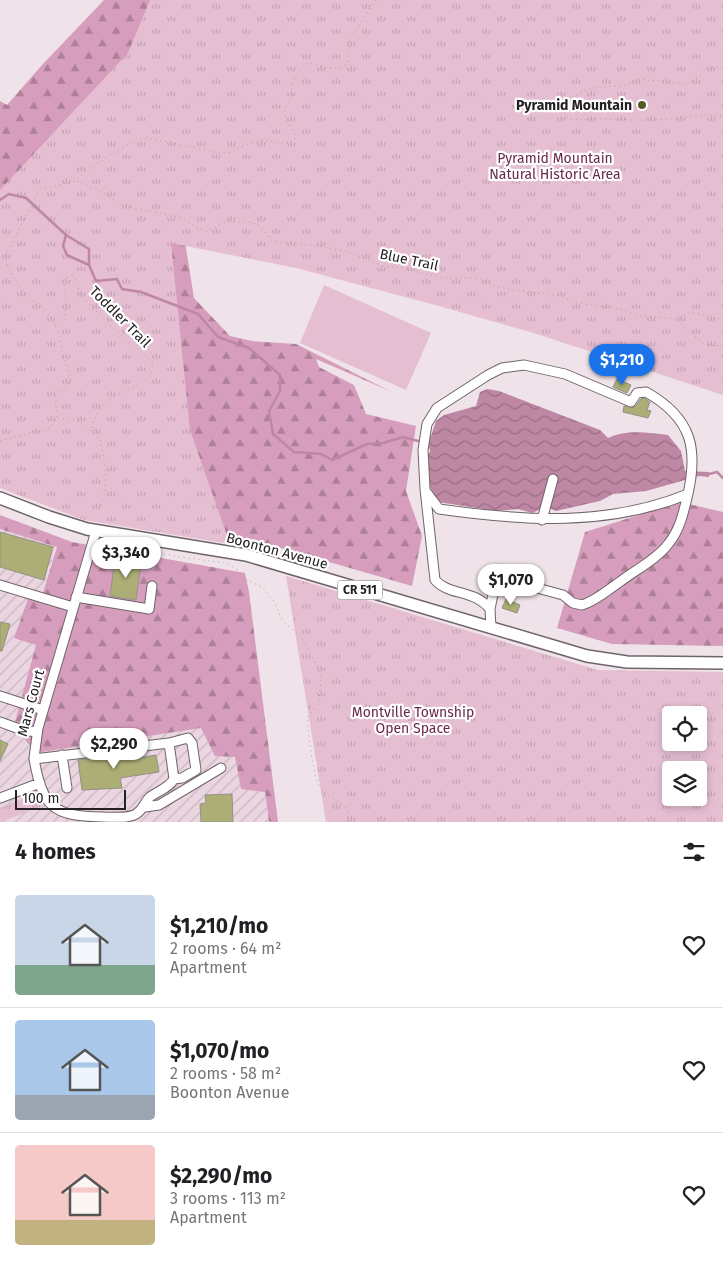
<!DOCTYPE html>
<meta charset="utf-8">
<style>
:root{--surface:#fff;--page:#f6f6f6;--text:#202124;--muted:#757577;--line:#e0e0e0;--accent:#1a73e8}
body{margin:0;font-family:"Fira Sans",sans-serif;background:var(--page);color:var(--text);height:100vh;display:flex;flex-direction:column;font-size:19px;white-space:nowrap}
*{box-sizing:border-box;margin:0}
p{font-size:16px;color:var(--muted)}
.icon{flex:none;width:28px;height:28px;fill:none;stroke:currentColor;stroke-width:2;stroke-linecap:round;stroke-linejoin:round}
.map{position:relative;height:822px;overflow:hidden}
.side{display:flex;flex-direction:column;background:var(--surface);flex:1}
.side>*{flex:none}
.buttons{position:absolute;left:662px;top:706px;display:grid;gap:10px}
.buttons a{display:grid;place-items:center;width:45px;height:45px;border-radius:5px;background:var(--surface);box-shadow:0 2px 8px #0003;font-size:25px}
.scale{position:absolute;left:15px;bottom:12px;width:111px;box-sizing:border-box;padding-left:5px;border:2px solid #252022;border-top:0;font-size:14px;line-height:18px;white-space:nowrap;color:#252022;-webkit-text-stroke:4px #fff;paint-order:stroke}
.price{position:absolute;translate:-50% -42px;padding:0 11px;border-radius:18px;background:#fff;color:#222;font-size:16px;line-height:32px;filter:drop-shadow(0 1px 2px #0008)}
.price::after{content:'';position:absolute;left:50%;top:30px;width:15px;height:11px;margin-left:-8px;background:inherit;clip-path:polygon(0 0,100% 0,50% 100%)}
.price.active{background:var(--accent);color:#fff}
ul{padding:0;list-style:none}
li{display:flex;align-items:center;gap:15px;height:125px;padding:0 15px}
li+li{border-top:1px solid var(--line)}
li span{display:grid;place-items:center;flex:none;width:140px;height:100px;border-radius:5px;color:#555}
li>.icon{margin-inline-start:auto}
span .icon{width:60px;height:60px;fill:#fffc;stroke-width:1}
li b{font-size:21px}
h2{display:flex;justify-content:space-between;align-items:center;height:60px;padding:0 15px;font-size:21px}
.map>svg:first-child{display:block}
.industrial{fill:url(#industrial-furrows)}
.forest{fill:url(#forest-firs)}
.park{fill:url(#park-tufts);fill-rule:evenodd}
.pitch{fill:#e5bed2}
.water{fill:url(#water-waves)}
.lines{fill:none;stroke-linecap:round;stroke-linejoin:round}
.stream{stroke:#be87a4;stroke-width:2.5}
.building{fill:#adae75;stroke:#919286}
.minor-casing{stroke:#6f6469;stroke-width:11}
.major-casing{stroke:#6f6469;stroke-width:14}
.path{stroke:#aba1a5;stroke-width:1;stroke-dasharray:1 4;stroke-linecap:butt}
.minor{stroke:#fff;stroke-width:9}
.major{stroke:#fff;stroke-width:11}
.poi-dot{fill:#595926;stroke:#fff;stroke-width:2}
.labels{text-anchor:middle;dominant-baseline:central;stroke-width:4.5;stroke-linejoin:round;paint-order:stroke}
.shield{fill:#fff;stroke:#666364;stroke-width:1}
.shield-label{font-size:12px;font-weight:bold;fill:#252022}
.poi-label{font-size:14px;font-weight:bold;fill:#252022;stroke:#fff;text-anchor:end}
.park-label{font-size:14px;fill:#6a2750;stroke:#fff}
.street-label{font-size:14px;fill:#252022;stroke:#fff}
</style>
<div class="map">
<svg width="723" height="822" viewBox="0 0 723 822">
<defs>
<pattern id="industrial-furrows" width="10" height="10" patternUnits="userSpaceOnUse" patternTransform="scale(1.25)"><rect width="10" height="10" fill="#ead5e0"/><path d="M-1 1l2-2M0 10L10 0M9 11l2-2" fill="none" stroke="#c9b7c0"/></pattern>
<pattern id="forest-firs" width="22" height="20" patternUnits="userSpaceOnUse" patternTransform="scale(1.25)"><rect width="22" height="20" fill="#d69ebc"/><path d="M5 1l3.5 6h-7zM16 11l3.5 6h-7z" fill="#ad8098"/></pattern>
<pattern id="park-tufts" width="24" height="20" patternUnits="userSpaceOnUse" patternTransform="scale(1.25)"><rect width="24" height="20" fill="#e5bed2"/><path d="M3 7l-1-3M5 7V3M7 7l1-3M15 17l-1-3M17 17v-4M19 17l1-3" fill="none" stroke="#c4a3b4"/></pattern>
<pattern id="water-waves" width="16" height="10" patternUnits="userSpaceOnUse" patternTransform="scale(1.25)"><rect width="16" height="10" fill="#be87a4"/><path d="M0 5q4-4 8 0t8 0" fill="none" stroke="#9a6e85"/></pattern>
</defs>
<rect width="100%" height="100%" fill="#efe2e8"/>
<path class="industrial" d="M0,529l57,17 -17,53 -26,38 22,8 -22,80 20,28 167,-26 14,29h20l30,36 4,30h-269z"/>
<path class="forest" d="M104,0h175l-118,92 33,206 36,38 22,5 44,3 96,48 -76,-33 3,8 35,18 12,29 50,12 -10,65 16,45 -10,50 -159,-46 -147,-25 -106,-79v-335l7,4 35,-40z
M680,502l43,10v134l-111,-2 -55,-16 28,-96z
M0,515l72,27 173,31 4,19 29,230h-9l-4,-30 -24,-3 -6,-32 -20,-1 -14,-28 -166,25 -21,-28 22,-80 -22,-7 15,-42 12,3 16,-52 -57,-18z"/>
<path class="park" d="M150,0h573v395l-186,-61 -102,-29 -139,-37 -125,-25 19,187 40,114 -146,-24 -84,-32v-298l128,-137z
M286,576l312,94 125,2v150h-397zM671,715h28v27h-28zM671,770h28v28h-28z
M36,793l7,13 -43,16v-14z"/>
<path class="pitch" d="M324,285l107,48 -25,57 -106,-47z"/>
<path class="water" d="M487,389l12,2 101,39 8,8c20,-9 39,-5 60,-3l13,16 4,20 24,1v5l-10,-1 -53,15 -33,3 -13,7 -44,10 -10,-4 -14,6 -14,-4 -22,2 -58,-9 -8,-15 -2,-33 2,-2v-3l-4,-1 1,-12h4l5,-15 8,-6 32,-9 4,-14z"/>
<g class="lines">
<path class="stream" d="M0,200l9,-6 17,4 40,37 -3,11 4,9 22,10 7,16 21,-2 5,10 19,3 57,22 20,23 31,11 31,27v16l-11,20 4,23 21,18 27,2 11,6 35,-16 16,-1 20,-6 19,5
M66,235l23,14v16
M709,474l8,-2 6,6"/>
</g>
<path class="building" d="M616,359l17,6 -3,7 -18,-6z
M617,379l14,6 -4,8 -14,-6z
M644,398l6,4 -3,8 4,1 -3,7 -25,-6 1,-6 11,1 6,-8z
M0,532l53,15 -9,33 -44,-13z
M115,559l26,3 -5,38 -26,-4z
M501,564l10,3 -3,7 -10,-1z
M506,599l14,6 -3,8 -15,-5z
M0,622l10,2 -8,27h-2z
M0,740l8,4 -8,17z
M135,753l3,5 18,-3 3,17 -39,6 2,10 -40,2 -4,-30 39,-5 7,2z
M232,794l1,28h-32l-1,-18 6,-1 -1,-8z"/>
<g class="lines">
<defs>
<path id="minor" d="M427,493l12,16c85,12 168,18 249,-15
M542,520l11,-41
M0,585l73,22
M76,597l73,12 3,-23
M490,609c-16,-20 -41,-13 -55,-29l-10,-91 -2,-39 4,-26 10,-16 51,-33 14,-7 22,-3 41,9 66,28 6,-9 9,-1c46,26 53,57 41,106 -4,16 -7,31 -18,45 -12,16 -32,26 -48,38 -12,8 -25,20 -39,24l-9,-2 -10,-8 -52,-14 -8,-1 -8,3
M491,628l-1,-19 6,-30
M0,696l43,14
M0,722l22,8 15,2
M169,743l19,-5 4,5 4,27 -14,8 -8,1
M62,755l5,33
M34,759l135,-16 5,36c-5,9 -16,12 -24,18 -6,5 -6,12 -14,17 -8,5 -25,3 -34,3 -49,-1 -59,-9 -68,-58v-1l4,-30 58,-197
M0,798l40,-15
M145,807l14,-2 62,-37"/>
<path id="major" d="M0,498l49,19 38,12 159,26 341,101 40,6 96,1"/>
</defs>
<use href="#minor" class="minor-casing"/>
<use href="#major" class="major-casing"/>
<path class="path" d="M723,68l-14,-1 -16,14 -8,3 -45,-5 -17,7 -25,1 -14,4 -17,9 -4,5 4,13c17,4 26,0 42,1 22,1 47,2 69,-1 16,-2 29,-5 45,-1
M77,181l19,8 29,17 58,12 15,11 9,2 18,-9h23l11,3 13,16 48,5 31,7 35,14h13l45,11h35l20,9 20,4 40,4 19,8 41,6 16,6 40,4 17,-7 31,8
M676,320l27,23 8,3 12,-1
M55,325l9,-5 2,-17 -2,-24 8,-4c8,8 4,14 10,21 21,23 45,46 70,65 4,27 -31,27 -46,41 -9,8 -12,18 -15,29
M58,418l19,2 23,19c5,25 10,47 -1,70
M0,441l50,-13 7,-10 -2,-25 16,-11c0,-9 -4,-13 -6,-22 -6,-17 -5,-34 -20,-50 -5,-5 -12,-9 -18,-14 -9,-9 -20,-28 -22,-40l35,-67 36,-8 11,-12 51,-30h16l64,14 13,-1 19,-9 14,-3 16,3 11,-1 5,-5c-4,-10 -15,-19 -10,-31 2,-3 6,-6 7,-10 -5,-13 5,-25 14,-33 14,2 25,9 38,3l3,-7 1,-22 5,-4 22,-33
M100,542l80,15 45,6 11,5 5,9 21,10 11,13 9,20 20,18 19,35 -2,29 -12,16c3,17 4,61 16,73 11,11 28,11 25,31"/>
<use href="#minor" class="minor"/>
<use href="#major" class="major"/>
</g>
<circle class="poi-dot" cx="642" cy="105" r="5"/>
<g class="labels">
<rect class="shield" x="337.5" y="580.5" width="45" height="19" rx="4"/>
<g class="shield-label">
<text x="360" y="590">CR 511</text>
</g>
<g class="poi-label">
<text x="632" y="105">Pyramid Mountain</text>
</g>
<g class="park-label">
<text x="555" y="158">Pyramid Mountain<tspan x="555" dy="16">Natural Historic Area</tspan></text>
<text x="413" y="712">Montville Township<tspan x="413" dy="16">Open Space</tspan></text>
</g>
<g class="street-label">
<text transform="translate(409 260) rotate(12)">Blue Trail</text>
<text transform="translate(120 317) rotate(45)">Toddler Trail</text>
<text transform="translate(277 551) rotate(15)">Boonton Avenue</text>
<text transform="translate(31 703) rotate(-75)">Mars Court</text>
</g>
</g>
</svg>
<div class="buttons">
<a><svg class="icon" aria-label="locate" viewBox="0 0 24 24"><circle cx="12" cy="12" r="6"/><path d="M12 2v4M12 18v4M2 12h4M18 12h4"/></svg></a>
<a><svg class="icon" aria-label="layers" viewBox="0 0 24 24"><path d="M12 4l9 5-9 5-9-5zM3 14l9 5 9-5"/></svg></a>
</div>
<div class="scale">100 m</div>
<b class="price active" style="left:622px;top:386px">$1,210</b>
<b class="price" style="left:126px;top:579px">$3,340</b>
<b class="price" style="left:511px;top:606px">$1,070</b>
<b class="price" style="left:114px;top:770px">$2,290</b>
</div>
<section class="side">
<h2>4 homes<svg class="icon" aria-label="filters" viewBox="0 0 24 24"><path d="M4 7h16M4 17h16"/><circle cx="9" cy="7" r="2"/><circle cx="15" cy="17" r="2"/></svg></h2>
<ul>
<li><span style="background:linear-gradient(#c9d6e8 70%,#7fa58c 0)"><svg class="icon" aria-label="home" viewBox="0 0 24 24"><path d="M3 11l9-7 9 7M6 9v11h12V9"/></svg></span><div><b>$1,210/mo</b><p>2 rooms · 64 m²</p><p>Apartment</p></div><svg class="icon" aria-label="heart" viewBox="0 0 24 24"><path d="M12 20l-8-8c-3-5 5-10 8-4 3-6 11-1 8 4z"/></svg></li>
<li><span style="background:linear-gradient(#a9c7e8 75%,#9aa5b1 0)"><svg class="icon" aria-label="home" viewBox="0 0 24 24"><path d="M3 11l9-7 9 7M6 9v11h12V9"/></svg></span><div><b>$1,070/mo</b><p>2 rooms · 58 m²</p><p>Boonton Avenue</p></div><svg class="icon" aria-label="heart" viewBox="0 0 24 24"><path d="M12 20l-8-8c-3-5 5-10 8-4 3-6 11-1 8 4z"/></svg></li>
<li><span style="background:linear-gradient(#f6c9c9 75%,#c2b280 0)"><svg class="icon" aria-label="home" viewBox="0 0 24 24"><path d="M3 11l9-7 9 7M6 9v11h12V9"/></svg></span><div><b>$2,290/mo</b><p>3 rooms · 113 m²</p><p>Apartment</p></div><svg class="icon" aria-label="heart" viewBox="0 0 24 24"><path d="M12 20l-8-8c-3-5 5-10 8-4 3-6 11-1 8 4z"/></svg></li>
</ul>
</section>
